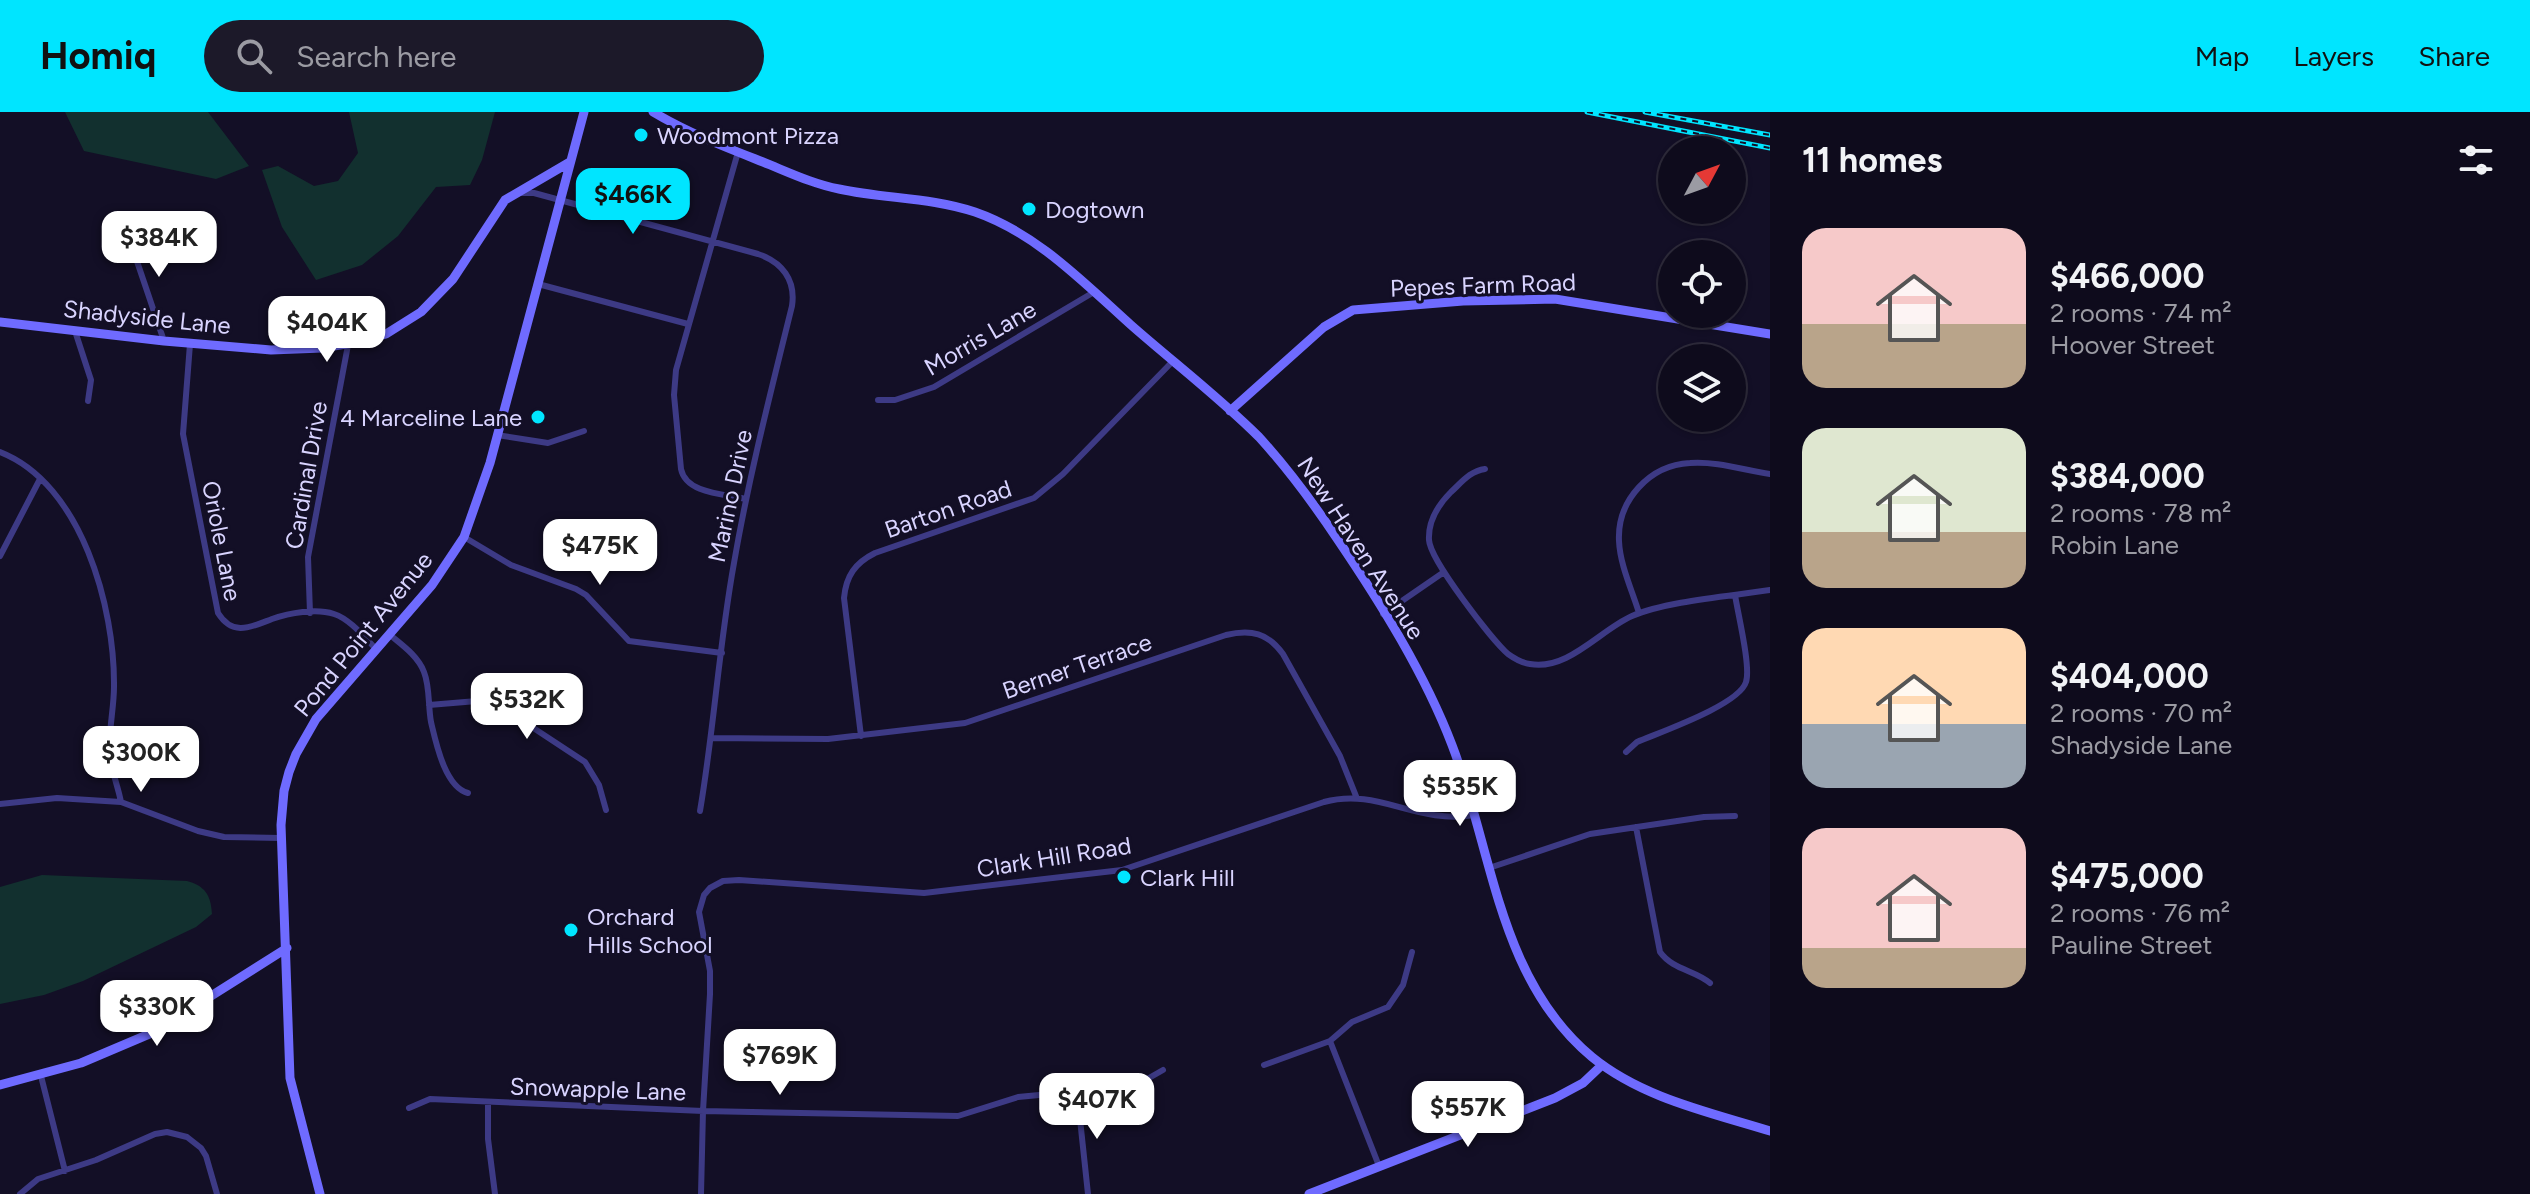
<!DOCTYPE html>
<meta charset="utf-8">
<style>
:root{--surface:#0e0b1c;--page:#1c1929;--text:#f1f3f6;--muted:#9b9ba3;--line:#2e2b3b;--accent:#00e5ff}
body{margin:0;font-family:Figtree,sans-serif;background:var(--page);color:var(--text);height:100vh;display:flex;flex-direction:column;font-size:30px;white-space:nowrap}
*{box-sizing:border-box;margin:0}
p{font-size:26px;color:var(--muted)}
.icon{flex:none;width:44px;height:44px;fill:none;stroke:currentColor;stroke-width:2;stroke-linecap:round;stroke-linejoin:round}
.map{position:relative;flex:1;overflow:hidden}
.drawer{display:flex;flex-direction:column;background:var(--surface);width:760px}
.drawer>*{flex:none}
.needle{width:52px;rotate:49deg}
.fabs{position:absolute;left:1658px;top:24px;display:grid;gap:16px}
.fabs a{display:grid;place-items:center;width:88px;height:88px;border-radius:50%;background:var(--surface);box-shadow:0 2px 6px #0004,0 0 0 2px var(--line);font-size:40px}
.price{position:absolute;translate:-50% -68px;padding:0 18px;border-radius:16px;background:#fff;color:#222;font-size:26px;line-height:52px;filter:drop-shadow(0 2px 4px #0008)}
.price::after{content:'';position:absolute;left:50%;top:48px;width:24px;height:18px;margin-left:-12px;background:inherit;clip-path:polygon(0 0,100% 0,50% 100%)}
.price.on{background:var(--accent);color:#111}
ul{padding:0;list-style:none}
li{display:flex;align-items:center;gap:24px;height:200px;padding:0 32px}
li span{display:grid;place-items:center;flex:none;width:224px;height:160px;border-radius:24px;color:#555}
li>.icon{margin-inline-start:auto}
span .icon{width:96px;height:96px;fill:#fffc;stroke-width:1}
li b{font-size:34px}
h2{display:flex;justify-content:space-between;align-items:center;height:96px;padding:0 32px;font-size:34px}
header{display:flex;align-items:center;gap:48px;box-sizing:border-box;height:112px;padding:0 40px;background:var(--accent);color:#111}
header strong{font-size:38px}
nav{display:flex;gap:44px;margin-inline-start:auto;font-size:28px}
.search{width:560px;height:72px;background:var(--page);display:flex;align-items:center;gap:20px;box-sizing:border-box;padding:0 28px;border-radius:44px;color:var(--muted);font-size:30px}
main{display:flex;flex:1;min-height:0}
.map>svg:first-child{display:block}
.green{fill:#12302f}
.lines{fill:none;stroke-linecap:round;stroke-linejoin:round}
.street{stroke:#3d3a85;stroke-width:6}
.secondary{stroke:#6f6bff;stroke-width:9}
.rail-casing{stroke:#00e5ff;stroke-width:5}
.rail{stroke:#130f26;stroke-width:2;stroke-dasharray:6;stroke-linecap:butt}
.poi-dot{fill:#00e5ff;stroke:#130f26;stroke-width:3}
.labels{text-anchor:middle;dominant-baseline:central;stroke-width:6;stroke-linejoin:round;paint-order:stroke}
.poi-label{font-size:24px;fill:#d9d4ff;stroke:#130f26;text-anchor:start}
.street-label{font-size:24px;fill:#d9d4ff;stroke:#130f26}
</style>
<header>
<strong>Homiq</strong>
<div class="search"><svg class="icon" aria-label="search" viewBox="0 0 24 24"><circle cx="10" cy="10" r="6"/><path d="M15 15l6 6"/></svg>Search here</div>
<nav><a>Map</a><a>Layers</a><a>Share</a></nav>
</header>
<main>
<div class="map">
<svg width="1770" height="1082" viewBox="0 0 1770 1082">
<rect width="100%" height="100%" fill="#130f26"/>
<path class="green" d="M65,0h143l41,54 -33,13 -132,-28z
M349,0h146l-13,48 -12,25 -34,2 -38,49 -36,29 -46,15 -34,-53 -20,-57 16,-4 36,20 24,-5 20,-28z
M42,763l145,6c18,5 24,14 25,33l-16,13 -113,54 -39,14 -44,9v-117z"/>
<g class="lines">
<path class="street" d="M738,40l-62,218 -2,25 7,74c5,25 44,25 65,30
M522,81h12l224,61c24,8 38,26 34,52 -21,85 -43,170 -58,257 -15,82 -20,166 -34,248
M125,114l39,115
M538,172l150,40
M75,219l16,49 -3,21
M190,232l-7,90 35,179c15,24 33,14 54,6 17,-6 44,-11 62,-5 16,5 31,24 43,36
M878,288h17l39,-13 160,-95
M497,323l51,8 36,-12
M0,340c82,32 115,156 114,235 0,22 -6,45 -4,67 1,16 8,32 11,48
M1485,357c-15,2 -23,13 -34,23 -13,13 -23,29 -22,48 1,20 63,100 79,114 7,5 14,9 22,10 38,7 70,-34 102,-48 34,-15 100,-20 138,-26
M464,425l47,28 65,24 10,6 43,46 93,12
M0,444l40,-77
M310,501l-2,-56 40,-212
M1639,501c-7,-23 -19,-48 -20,-72 -2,-41 31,-76 71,-78 26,-2 54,7 80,11
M1383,502l61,-42
M390,523c12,10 28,21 34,37 6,15 4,34 7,50 5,21 14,65 37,71
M429,593l48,-4 23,5 85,56 14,23 7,25
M861,624l-17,-138c2,-22 11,-35 31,-45l159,-55 29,-24 110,-113
M713,626l115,1 137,-16 261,-88c25,-6 42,-2 57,19l57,102 16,40
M1626,640l11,-10c23,-10 102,-37 109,-60 5,-15 -8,-68 -11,-87
M0,692l57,-6 64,4 77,29 26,6 57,1
M1636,715l24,125c13,18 35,18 50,31
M1489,756l101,-34 114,-17 31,-1
M1330,929l49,125
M1264,953l66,-24 22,-19 36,-15 15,-22 9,-33
M41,964l24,95
M1077,979l11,103
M488,990v37l7,55
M409,996l21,-9 273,12 255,5 60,-19 117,-11 28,-16
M20,1082l18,-15 58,-19 59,-26 12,-2 20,5 14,11 5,8 11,38
M701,1082l2,-83 7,-117v-23l-11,-59 5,-17 6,-7 13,-7 16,-1 185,13 198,-23 202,-68c55,-15 92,23 150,13"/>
<path class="secondary" d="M653,0c35,21 72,35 110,50 25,10 50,22 76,27 46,10 91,8 136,23 61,21 108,70 156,113 42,37 88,72 128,112 29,32 55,67 79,103 42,62 87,134 114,205 41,106 46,234 140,312 50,41 117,55 178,74
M0,210l164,19 107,9 51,-2 36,-6 28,-8 35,-22 32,-33 52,-79 65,-38
M1230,299l94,-84 29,-17 110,-9 92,-2 215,35
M0,973l81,-22 73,-31 133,-84
M320,1082l-30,-116 -9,-253 3,-34 5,-19 7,-18 20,-35 116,-134 32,-48 26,-74 94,-351
M1309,1082l246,-96 28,-15 19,-18"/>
<defs>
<path id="rail" d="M1587,0l183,36
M1645,0l125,23"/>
</defs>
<use href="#rail" class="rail-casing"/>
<use href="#rail" class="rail"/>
</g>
<g class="poi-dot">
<circle cx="641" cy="23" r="8"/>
<circle cx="1029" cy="97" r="8"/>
<circle cx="538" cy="305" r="8"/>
<circle cx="1124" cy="765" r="8"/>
<circle cx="571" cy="818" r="8"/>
</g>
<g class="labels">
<g class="poi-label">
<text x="657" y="23">Woodmont Pizza</text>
<text x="1045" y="97">Dogtown</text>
<text x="522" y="305" text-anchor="end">4 Marceline Lane</text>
<text x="1140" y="765">Clark Hill</text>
<text x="587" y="804">Orchard<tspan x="587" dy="28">Hills School</tspan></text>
</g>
<g class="street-label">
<text transform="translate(1483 173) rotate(-2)">Pepes Farm Road</text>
<text transform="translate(147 205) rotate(6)">Shadyside Lane</text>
<text transform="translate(980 226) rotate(-30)">Morris Lane</text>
<text transform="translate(306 363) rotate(-80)">Cardinal Drive</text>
<text transform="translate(730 384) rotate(-78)">Marino Drive</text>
<text transform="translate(948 397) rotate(-19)">Barton Road</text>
<text transform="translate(222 429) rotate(79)">Oriole Lane</text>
<text transform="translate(1361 436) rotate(57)">New Haven Avenue</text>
<text transform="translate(363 522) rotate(-51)">Pond Point Avenue</text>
<text transform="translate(1077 554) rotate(-19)">Berner Terrace</text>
<text transform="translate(1054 745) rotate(-9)">Clark Hill Road</text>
<text transform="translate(598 977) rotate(2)">Snowapple Lane</text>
</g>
</g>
</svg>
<div class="fabs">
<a><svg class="needle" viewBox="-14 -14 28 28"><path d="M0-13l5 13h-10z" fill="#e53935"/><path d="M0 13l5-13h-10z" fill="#9b9ba3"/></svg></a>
<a><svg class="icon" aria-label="locate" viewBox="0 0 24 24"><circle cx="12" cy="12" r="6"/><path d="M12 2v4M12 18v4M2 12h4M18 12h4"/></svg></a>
<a><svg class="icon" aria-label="layers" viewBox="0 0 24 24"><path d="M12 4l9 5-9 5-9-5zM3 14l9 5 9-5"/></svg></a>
</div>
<b class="price on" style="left:633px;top:124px">$466K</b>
<b class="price" style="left:159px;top:167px">$384K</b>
<b class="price" style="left:327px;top:252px">$404K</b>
<b class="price" style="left:600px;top:475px">$475K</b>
<b class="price" style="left:527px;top:629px">$532K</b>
<b class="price" style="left:141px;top:682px">$300K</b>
<b class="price" style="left:1460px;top:716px">$535K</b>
<b class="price" style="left:157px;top:936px">$330K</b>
<b class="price" style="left:780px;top:985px">$769K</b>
<b class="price" style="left:1097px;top:1029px">$407K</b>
<b class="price" style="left:1468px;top:1037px">$557K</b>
</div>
<section class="drawer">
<h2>11 homes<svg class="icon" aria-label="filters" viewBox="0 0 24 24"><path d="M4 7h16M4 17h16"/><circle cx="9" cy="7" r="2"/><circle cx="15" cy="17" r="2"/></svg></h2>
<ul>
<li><span style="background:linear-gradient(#f6c9c9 60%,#b9a48a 0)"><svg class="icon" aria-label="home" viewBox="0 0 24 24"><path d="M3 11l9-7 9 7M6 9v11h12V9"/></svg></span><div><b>$466,000</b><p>2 rooms · 74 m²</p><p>Hoover Street</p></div></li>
<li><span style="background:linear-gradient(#dfe7d0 65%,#b9a48a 0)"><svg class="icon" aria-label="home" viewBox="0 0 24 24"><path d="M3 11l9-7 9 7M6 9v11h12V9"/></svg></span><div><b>$384,000</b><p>2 rooms · 78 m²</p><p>Robin Lane</p></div></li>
<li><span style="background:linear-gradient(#ffd9b3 60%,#9aa5b1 0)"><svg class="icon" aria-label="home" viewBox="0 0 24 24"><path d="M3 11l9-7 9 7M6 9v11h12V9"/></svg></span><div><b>$404,000</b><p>2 rooms · 70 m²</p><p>Shadyside Lane</p></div></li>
<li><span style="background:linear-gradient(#f6c9c9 75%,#b9a48a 0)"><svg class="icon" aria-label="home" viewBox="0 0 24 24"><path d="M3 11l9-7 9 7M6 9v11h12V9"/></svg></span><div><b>$475,000</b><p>2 rooms · 76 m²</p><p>Pauline Street</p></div></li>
</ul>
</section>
</main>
